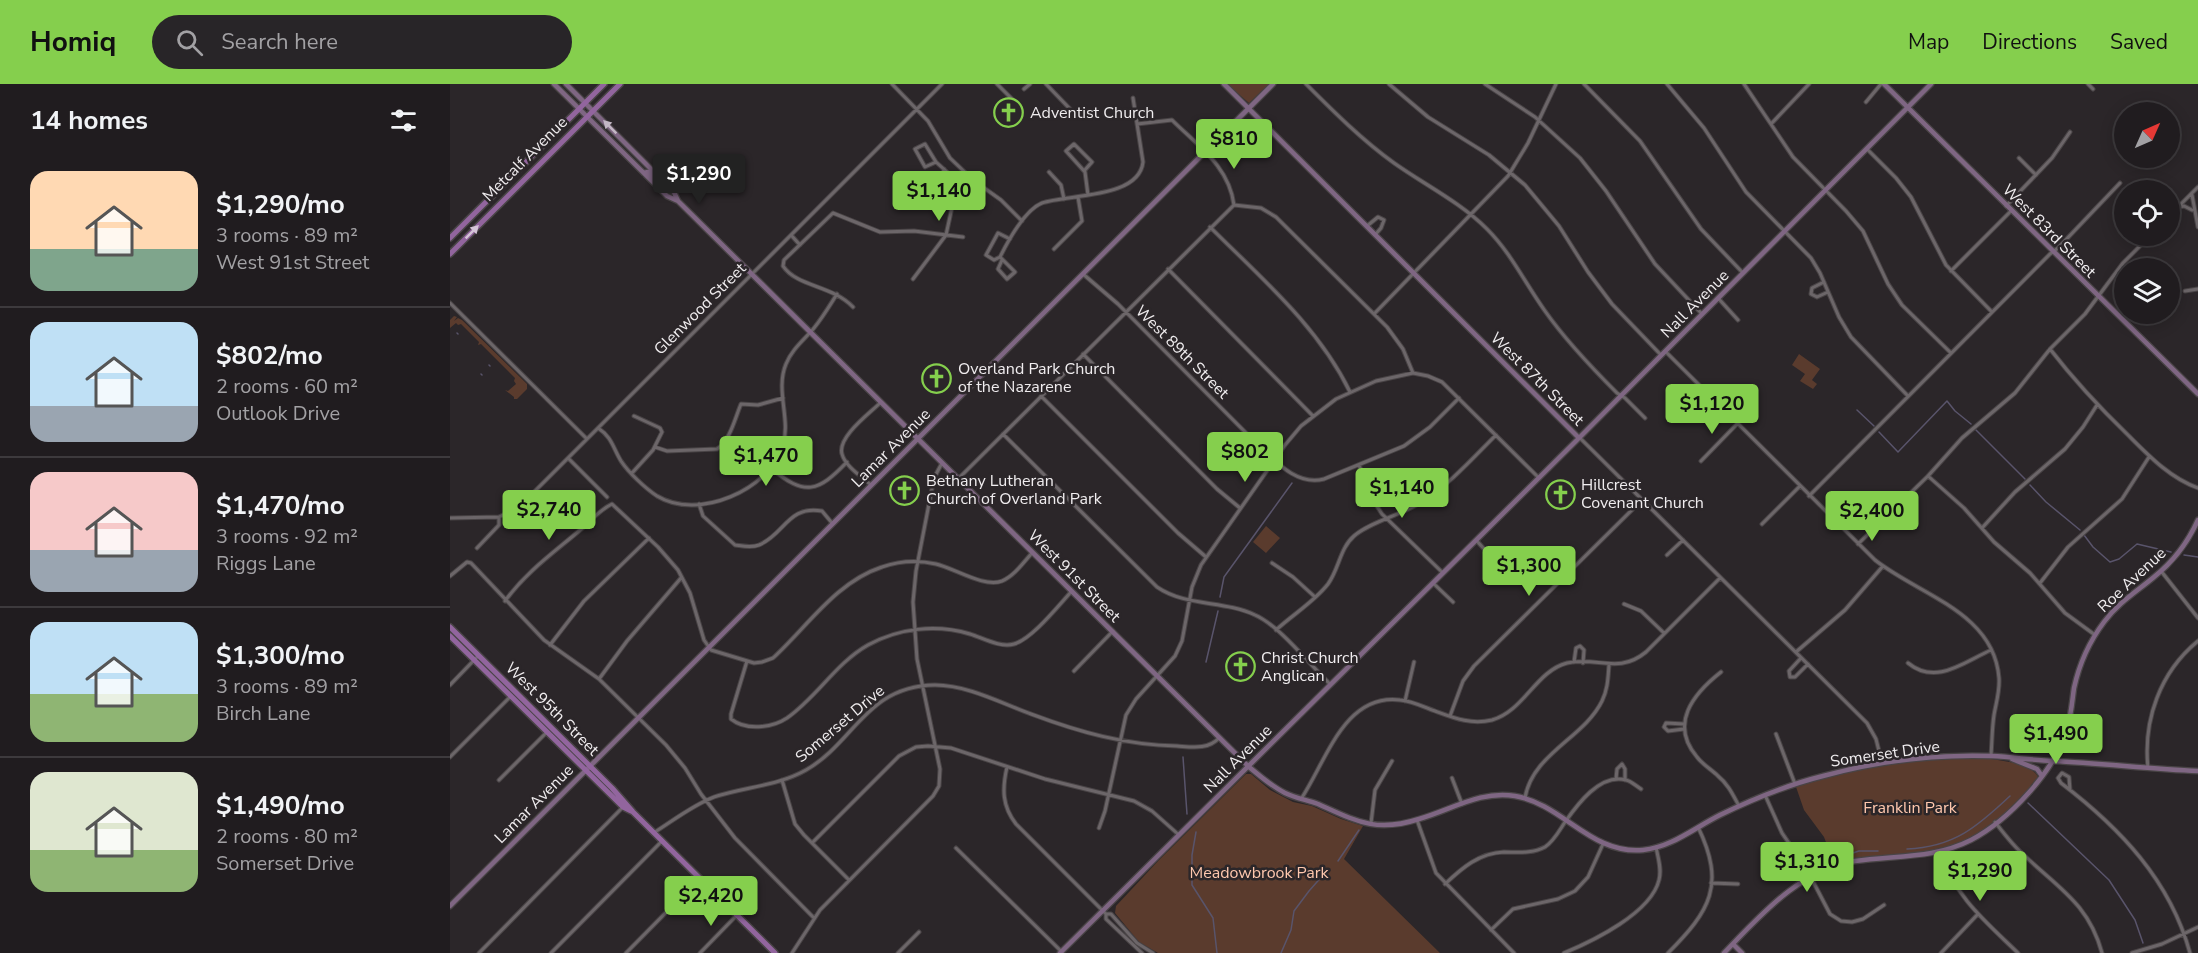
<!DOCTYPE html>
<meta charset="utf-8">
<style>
:root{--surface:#201c1f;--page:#282528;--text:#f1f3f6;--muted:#a2a1a4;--line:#3d3a3d;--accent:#85cf4d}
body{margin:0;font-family:"Nunito Sans",sans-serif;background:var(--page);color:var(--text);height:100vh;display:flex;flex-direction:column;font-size:22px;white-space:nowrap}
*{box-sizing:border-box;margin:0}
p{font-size:20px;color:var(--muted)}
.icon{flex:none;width:33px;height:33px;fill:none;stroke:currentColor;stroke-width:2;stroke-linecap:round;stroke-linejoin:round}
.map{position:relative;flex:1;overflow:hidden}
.sheet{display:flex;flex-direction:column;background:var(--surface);width:450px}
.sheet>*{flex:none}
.needle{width:39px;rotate:45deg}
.buttons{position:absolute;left:1664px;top:18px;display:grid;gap:12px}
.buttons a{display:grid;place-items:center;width:66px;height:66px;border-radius:50%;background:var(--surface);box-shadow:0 3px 15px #0003,0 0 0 2px var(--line);font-size:30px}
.price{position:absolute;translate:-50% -51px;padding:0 14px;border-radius:6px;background:var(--accent);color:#111;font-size:20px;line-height:39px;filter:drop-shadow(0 2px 3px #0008)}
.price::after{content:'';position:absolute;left:50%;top:36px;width:18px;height:14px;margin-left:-9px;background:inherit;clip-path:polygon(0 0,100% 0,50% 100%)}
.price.on{background:#222;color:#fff}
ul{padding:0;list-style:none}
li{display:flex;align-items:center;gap:18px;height:150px;padding:0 30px}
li+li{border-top:2px solid var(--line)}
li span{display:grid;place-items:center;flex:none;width:168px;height:120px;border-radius:18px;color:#555}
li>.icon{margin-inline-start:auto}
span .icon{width:72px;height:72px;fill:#fffc;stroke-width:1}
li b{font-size:26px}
h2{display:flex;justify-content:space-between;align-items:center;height:72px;padding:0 30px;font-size:26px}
header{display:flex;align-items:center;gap:36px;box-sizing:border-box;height:84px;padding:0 30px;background:var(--accent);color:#111}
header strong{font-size:28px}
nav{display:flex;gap:33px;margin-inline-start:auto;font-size:21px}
.search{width:420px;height:54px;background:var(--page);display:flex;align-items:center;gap:15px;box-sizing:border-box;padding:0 21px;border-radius:33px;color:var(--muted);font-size:22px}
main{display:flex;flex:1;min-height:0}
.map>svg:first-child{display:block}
.green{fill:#5a3b2d}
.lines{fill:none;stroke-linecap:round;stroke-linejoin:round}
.stream{stroke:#59546b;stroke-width:1.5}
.street-casing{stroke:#494446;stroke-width:5}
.secondary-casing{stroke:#494446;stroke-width:7}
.primary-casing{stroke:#494446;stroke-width:8}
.street{stroke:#6c6669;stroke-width:3}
.secondary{stroke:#7f6683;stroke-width:4.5}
.primary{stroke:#92659e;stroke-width:5}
.oneway{fill:#c3b7c4}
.oneway2{fill:#d4c4d7}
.labels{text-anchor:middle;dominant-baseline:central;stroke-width:5;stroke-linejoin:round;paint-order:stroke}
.poi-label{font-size:16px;fill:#f0edef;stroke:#2b2629;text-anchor:start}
.street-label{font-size:16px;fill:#f0edef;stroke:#2b2629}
.park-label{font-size:16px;fill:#ffc8ae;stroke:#2b2629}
</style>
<header>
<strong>Homiq</strong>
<div class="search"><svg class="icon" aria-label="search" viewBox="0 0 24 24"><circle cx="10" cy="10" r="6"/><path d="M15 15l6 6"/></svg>Search here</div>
<nav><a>Map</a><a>Directions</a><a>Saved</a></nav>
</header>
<main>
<section class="sheet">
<h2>14 homes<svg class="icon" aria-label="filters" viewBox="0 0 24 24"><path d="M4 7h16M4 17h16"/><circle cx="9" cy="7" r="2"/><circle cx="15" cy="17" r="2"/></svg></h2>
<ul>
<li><span style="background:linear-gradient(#ffd9b3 65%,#7fa58c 0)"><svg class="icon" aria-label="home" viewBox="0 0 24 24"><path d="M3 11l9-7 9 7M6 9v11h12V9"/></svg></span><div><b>$1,290/mo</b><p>3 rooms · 89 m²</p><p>West 91st Street</p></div></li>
<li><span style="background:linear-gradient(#bfe0f5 70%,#9aa5b1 0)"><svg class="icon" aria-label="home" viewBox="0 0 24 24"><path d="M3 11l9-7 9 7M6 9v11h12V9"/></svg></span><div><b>$802/mo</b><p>2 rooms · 60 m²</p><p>Outlook Drive</p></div></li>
<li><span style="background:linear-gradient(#f6c9c9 65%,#9aa5b1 0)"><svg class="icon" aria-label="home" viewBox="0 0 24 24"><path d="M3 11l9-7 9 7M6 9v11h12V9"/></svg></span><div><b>$1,470/mo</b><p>3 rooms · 92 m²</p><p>Riggs Lane</p></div></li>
<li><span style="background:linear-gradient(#bfe0f5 60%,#8fb573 0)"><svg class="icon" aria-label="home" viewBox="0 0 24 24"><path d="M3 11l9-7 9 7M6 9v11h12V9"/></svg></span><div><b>$1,300/mo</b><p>3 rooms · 89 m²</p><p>Birch Lane</p></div></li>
<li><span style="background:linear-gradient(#dfe7d0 65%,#8fb573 0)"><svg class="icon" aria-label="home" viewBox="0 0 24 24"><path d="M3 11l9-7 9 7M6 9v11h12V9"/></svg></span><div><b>$1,490/mo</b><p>2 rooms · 80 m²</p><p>Somerset Drive</p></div></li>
</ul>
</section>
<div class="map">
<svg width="1748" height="869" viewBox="0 0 1748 869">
<rect width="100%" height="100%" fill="#2b2629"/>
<path class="green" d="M777,0h42l-20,19z
M4,232l3,1 -3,4 4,-3 4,2 65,64v5l-10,10h-3v-2l-9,-7 3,1 8,-7 -2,-3 1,-3 -34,-34 -3,1 1,-3 -18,-18 -3,1 -2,-2 -6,5v-8z
M1349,270l21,15 -8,11 5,4 -4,5 -13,-8 5,-7 -13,-9z
M816,442l14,12 -14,15 -13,-11z
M1525,672c17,5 54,4 63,21l-7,8 -2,7c-14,13 -29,28 -45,40 -40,27 -102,28 -149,34l-11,-29 -20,-27 -9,-26c58,-19 119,-24 180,-28z
M796,690h5l19,16 23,12 19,4 29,13 22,7 -19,33 96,94h-282l-19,-11 -24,-29 1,-7 43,-46z"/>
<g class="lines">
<path class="stream" d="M7,249l1,1
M39,281l1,1
M31,290l1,1
M1407,326l17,16
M1526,346l49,49
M1429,348l19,20 49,-51 8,10 16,13
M1580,401l16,17 34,28
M1634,451l9,12 17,15 9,-3 18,-15 34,8
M1734,471l14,2
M770,513l4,-20 68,-94
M756,578l12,-51
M733,673l4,57
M1578,719l81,77 26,40 8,23
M746,748l-4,23v30l21,33 4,35
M1457,765c47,-2 70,-22 103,-53
M1387,774l22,-7h19
M888,777l21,-31
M831,869l10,-23 3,-19 15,-20 15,-17"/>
<defs>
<path id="street" d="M442,0l36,37 22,37 23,22 28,20 21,21
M547,0l19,19
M596,0l26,27
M856,0c28,28 56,56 88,79 31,22 66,39 93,66 24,24 38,54 58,82 21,30 46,56 72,82l8,5 20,20
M939,0l39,33 61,38 36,30 34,41 29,46 24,32 49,51
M1035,0l50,33 45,41 26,33 49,73 47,50
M1134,0l56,57 61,88 42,44
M1217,0l37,44 42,64 65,66 9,15 19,44 12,20 57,59
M1294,0l49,73 53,54 17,20 25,53 14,21 49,48
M1638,0l5,5
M574,5l6,-5
M1416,18l15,-18
M687,40l35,-4c26,26 57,46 62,85
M1321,40l38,-40
M1417,65l29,29 15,19 35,68 46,47
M1569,74l17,17
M486,78l-11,5 -10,-18 10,-5 11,18 22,20
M494,85l-3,15 15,4
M634,87l8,-9 -18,-18 -8,7 19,21 3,23
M599,88l12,13 3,14
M1742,111l6,32
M784,121l27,3 15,9 111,110 16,22 10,24
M1556,122l46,-48 18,-26
M1729,123l5,-1 8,4
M1719,132l29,-29
M917,142l11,-9 6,3 -3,8 -6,7
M760,143c51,51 108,99 140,165
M341,151l9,10
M604,165l28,-28 -4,-24
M550,173c8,-16 25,-47 42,-54 26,-9 97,-4 101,-41l-10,-64
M550,173l15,15 -8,7 -9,-10 4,-9
M550,173l-6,3 -8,-5 12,-22 12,6
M718,185l145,147
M1501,187l60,-60
M633,190l35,30 141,142c18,17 39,40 65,33l80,-33 26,-19 29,-29
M463,195l33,-44 11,-51 9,-11
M1374,198l-12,6 -1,6 6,3 11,-5
M1735,207l13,-2
M1268,214l20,22
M0,219l137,136
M403,223c-21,-22 -56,-20 -70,-41l1,-6 49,-47 47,19 34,-1 49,6
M924,230l134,-138 20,-33 28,-59
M1600,265c24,31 50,59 78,86 21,21 42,43 70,53
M1215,267l210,209c44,35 119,52 124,118 1,13 -3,25 -5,37 -2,13 -2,27 -3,41
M633,270l134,135 23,19
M591,312l137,137 28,24
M148,344c14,9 15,20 23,33 8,12 24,27 36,35 41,25 113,-6 126,-51 8,-26 -8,-55 3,-81 6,-15 18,-24 28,-36 9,-11 16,-23 23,-34
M553,350l154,153c29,20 67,13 98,28 25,11 54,49 75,69
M1130,354l287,285 9,16 6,24
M205,363l12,4 50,-2c13,-8 18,-31 24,-45l17,1 25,-7
M118,374l39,39
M1251,377l37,-38
M909,381l12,32 11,17 61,59
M321,384c34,29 47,24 76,-6
M182,389l21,-23 9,-18 -2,-4 -26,-12
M1478,392l36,32 30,34 36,31 35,40 30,22
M509,394l275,-273
M421,401c-9,-8 -26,-19 -29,-31 -5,-17 28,-41 38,-51
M1359,412l241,-242 8,-6 62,-65
M249,420l4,12 32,29c8,1 16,3 24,0 26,-11 29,-40 63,-34l10,12
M0,434l49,-1 20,-10 423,-423
M1312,440l38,-38
M1532,444l33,-36 50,-43 18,-22 14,-22
M1026,456l19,21
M1408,460l70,-68 34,-38 53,-45 35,-44 35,-35 38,-51 27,-27
M27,464l22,-23v-8
M1217,471l16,-15
M822,479l21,14 22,20
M1711,487l37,47
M0,492l17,-14 4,1 73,77 55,39 67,66 19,23 16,26 34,44 79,80
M983,499l20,19
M1590,499l28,-36 54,-48 27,-42
M55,517c21,-29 48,-48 74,-70 11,-9 20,-21 33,-27l46,43 20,23 12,23 14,47 7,10 43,13 8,-1 11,-4c34,-31 63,-76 109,-91 17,-6 36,-7 54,-3 18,4 48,24 66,17 12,-5 21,-18 30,-28
M1174,520l17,7 23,22
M826,546c16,-15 38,-28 52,-46 11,-15 12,-36 26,-48 16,-14 47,-21 66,-33 29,-18 52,-44 76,-68
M100,561l34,-44 65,-63
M1346,568l49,-42 38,-44
M1351,574l-12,13 1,6h5l13,-13
M297,577l-16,53v5c15,12 41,9 56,-1 30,-21 49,-55 81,-73 31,-17 68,-21 102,-11 13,4 30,14 44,10 18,-5 44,-38 57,-52
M1124,578l2,-14 4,-2 4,4 -1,13
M1458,579c28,23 56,-1 83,-13
M624,587l39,-40
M1271,588c-28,22 -52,52 -24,85 6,8 14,12 21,19 10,8 15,19 21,30
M149,595l28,-38 54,-63
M0,601l29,-30
M955,617l9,-39
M1000,632l13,-35 11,-15 168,-166
M1234,645l-16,2 -4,-4 2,-4 18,1
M1326,650l19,50
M0,673l60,-60
M557,683c-5,22 -5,39 9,57l90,90h5l26,29 16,10
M1698,684c-5,-48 12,-96 50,-127
M1002,694l10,26
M1166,695l1,-10 5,-5 3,5v11
M49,696l47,-47
M332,696l13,44 9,11 45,45
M1620,706l-1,-13 -7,-4 -4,5 3,5c59,45 109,97 129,170
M1315,711l17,38 24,35 24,46 11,7 11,1 11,-3 21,-14
M1075,714c7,-44 59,-60 77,-97 6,-12 6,-24 7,-36
M851,715c25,-37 43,-106 99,-99 12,1 24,7 35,11 19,7 36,14 57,9 32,-9 44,-49 75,-57 30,-7 51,12 79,-11l74,-74
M967,736l19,53 78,80
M1545,738c10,13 19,25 31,35 34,32 63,48 76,96
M921,739l4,-33 17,-29
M649,744l6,-17 21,-96 10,-16 39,-43 7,-15 10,-54 9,-22 84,-120 16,-19 35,-27 40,-18 37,-8 15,3 14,6 97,96
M205,748c19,-12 38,-27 59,-35 30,-10 64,-11 92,-27 49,-28 60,-84 129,-85 32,0 66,18 96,29 48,18 94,31 146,32 15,1 31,4 42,-8
M362,759l87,-87 17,-9 12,-1 23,2 94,31 89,22 18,10 27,24
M506,764l106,104
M1490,768c16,46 44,68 78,101
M1261,799l27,1
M995,800c17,-16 34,-31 59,-32 14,0 28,2 41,-5 9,-6 14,-16 20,-25 12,-17 35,-49 61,-42 5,1 10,6 15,9
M656,830v5l36,34
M1041,846l22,-21 45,-10 17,-8 13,-14 15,-33
M29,869l144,-146
M101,869l111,-112
M176,869l74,-75
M250,869l37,-38
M342,869l28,-43 113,-114 6,-10 1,-17 -23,-110 -4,-57 3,-31 18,-93 8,-15
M448,869l21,-21
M1114,869c29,-12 87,-40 95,-73 3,-11 -1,-22 -3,-33
M1218,869c42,-42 58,-68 30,-126
M1491,869l37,-39
M1682,869l30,-9 36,-17"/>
<path id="secondary" d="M104,0l113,112 11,5
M116,0l108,108 4,9 570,565c12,10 23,20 37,27 10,5 22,7 33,11 38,17 58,29 101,15 32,-9 62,-29 96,-23 48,8 76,59 128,54 29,-3 51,-22 77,-35 33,-16 67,-30 103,-39 55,-15 113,-22 169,-20 20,1 40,4 61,5 48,2 96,8 145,10
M774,0l355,354
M1434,0l314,310
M194,89l4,-1 20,18
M1562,675l25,10 5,7
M0,822l823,-822
M1283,860l9,9
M610,869l517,-513 354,-356
M1274,869c38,-39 74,-82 131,-92 40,-6 79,-2 116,-21 38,-20 84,-69 96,-111 4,-13 5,-27 7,-41 5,-23 15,-46 30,-66 14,-19 32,-30 50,-45 19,-15 34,-35 44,-57"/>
<path id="primary" d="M0,154l154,-154
M0,170l170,-170
M0,543l162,161 21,24 142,141
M0,552l173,171 8,4"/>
</defs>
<use href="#street" class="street-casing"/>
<use href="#secondary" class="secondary-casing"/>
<use href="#primary" class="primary-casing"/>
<use href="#street" class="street"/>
<use href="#secondary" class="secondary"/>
<use href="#primary" class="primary"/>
</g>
<defs><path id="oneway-solid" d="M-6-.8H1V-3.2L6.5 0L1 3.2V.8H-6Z" transform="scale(1.5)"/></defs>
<use class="oneway" href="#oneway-solid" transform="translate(160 43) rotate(-135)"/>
<use class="oneway2" href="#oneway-solid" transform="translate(22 148) rotate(-45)"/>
<defs>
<symbol id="church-ring" viewBox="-11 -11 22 22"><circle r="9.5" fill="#2b2629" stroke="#85cf4d" stroke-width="1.5"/><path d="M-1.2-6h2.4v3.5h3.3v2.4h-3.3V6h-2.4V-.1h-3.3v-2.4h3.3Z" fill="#85cf4d"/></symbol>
</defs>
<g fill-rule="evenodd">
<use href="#church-ring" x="542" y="12" width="33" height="33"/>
<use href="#church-ring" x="470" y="278" width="33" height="33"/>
<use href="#church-ring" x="438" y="390" width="33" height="33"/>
<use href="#church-ring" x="1094" y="394" width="33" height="33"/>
<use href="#church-ring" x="774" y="566" width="33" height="33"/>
</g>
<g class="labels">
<g class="poi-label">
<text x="580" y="29">Adventist Church</text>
<text x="508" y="285">Overland Park Church<tspan x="508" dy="18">of the Nazarene</tspan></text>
<text x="476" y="397">Bethany Lutheran<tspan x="476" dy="18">Church of Overland Park</tspan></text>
<text x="1131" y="401">Hillcrest<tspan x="1131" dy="18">Covenant Church</tspan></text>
<text x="811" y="574">Christ Church<tspan x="811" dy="18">Anglican</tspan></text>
</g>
<g class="street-label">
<text transform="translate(75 75) rotate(-45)">Metcalf Avenue</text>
<text transform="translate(1599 147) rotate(45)">West 83rd Street</text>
<text transform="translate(1245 220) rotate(-45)">Nall Avenue</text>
<text transform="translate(250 225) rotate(-45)">Glenwood Street</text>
<text transform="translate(732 268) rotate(45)">West 89th Street</text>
<text transform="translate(1087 295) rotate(45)">West 87th Street</text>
<text transform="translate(441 364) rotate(-45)">Lamar Avenue</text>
<text transform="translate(624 492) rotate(45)">West 91st Street</text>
<text transform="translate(1682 496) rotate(-43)">Roe Avenue</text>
<text transform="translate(102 625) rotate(45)">West 95th Street</text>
<text transform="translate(390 640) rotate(-40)">Somerset Drive</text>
<text transform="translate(1435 670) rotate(-8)">Somerset Drive</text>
<text transform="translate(788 675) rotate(-45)">Nall Avenue</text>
<text transform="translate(84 720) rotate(-45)">Lamar Avenue</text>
</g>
<g class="park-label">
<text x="1460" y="724">Franklin Park</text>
<text x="809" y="789">Meadowbrook Park</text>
</g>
</g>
</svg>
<div class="buttons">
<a><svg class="needle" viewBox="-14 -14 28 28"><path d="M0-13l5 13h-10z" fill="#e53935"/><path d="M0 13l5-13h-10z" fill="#a2a1a4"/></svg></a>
<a><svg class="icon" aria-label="locate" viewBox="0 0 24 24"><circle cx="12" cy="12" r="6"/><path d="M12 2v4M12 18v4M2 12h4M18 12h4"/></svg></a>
<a><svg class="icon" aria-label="layers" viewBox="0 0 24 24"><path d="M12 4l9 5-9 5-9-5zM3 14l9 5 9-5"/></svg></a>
</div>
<b class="price" style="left:784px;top:86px">$810</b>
<b class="price on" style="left:249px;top:121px">$1,290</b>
<b class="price" style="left:489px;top:138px">$1,140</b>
<b class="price" style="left:1262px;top:351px">$1,120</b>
<b class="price" style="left:795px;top:399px">$802</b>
<b class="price" style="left:316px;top:403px">$1,470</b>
<b class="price" style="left:952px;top:435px">$1,140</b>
<b class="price" style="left:99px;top:457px">$2,740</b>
<b class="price" style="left:1422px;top:458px">$2,400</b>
<b class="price" style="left:1079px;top:513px">$1,300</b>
<b class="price" style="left:1606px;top:681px">$1,490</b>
<b class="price" style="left:1357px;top:809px">$1,310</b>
<b class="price" style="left:1530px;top:818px">$1,290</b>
<b class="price" style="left:261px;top:843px">$2,420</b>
</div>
</main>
